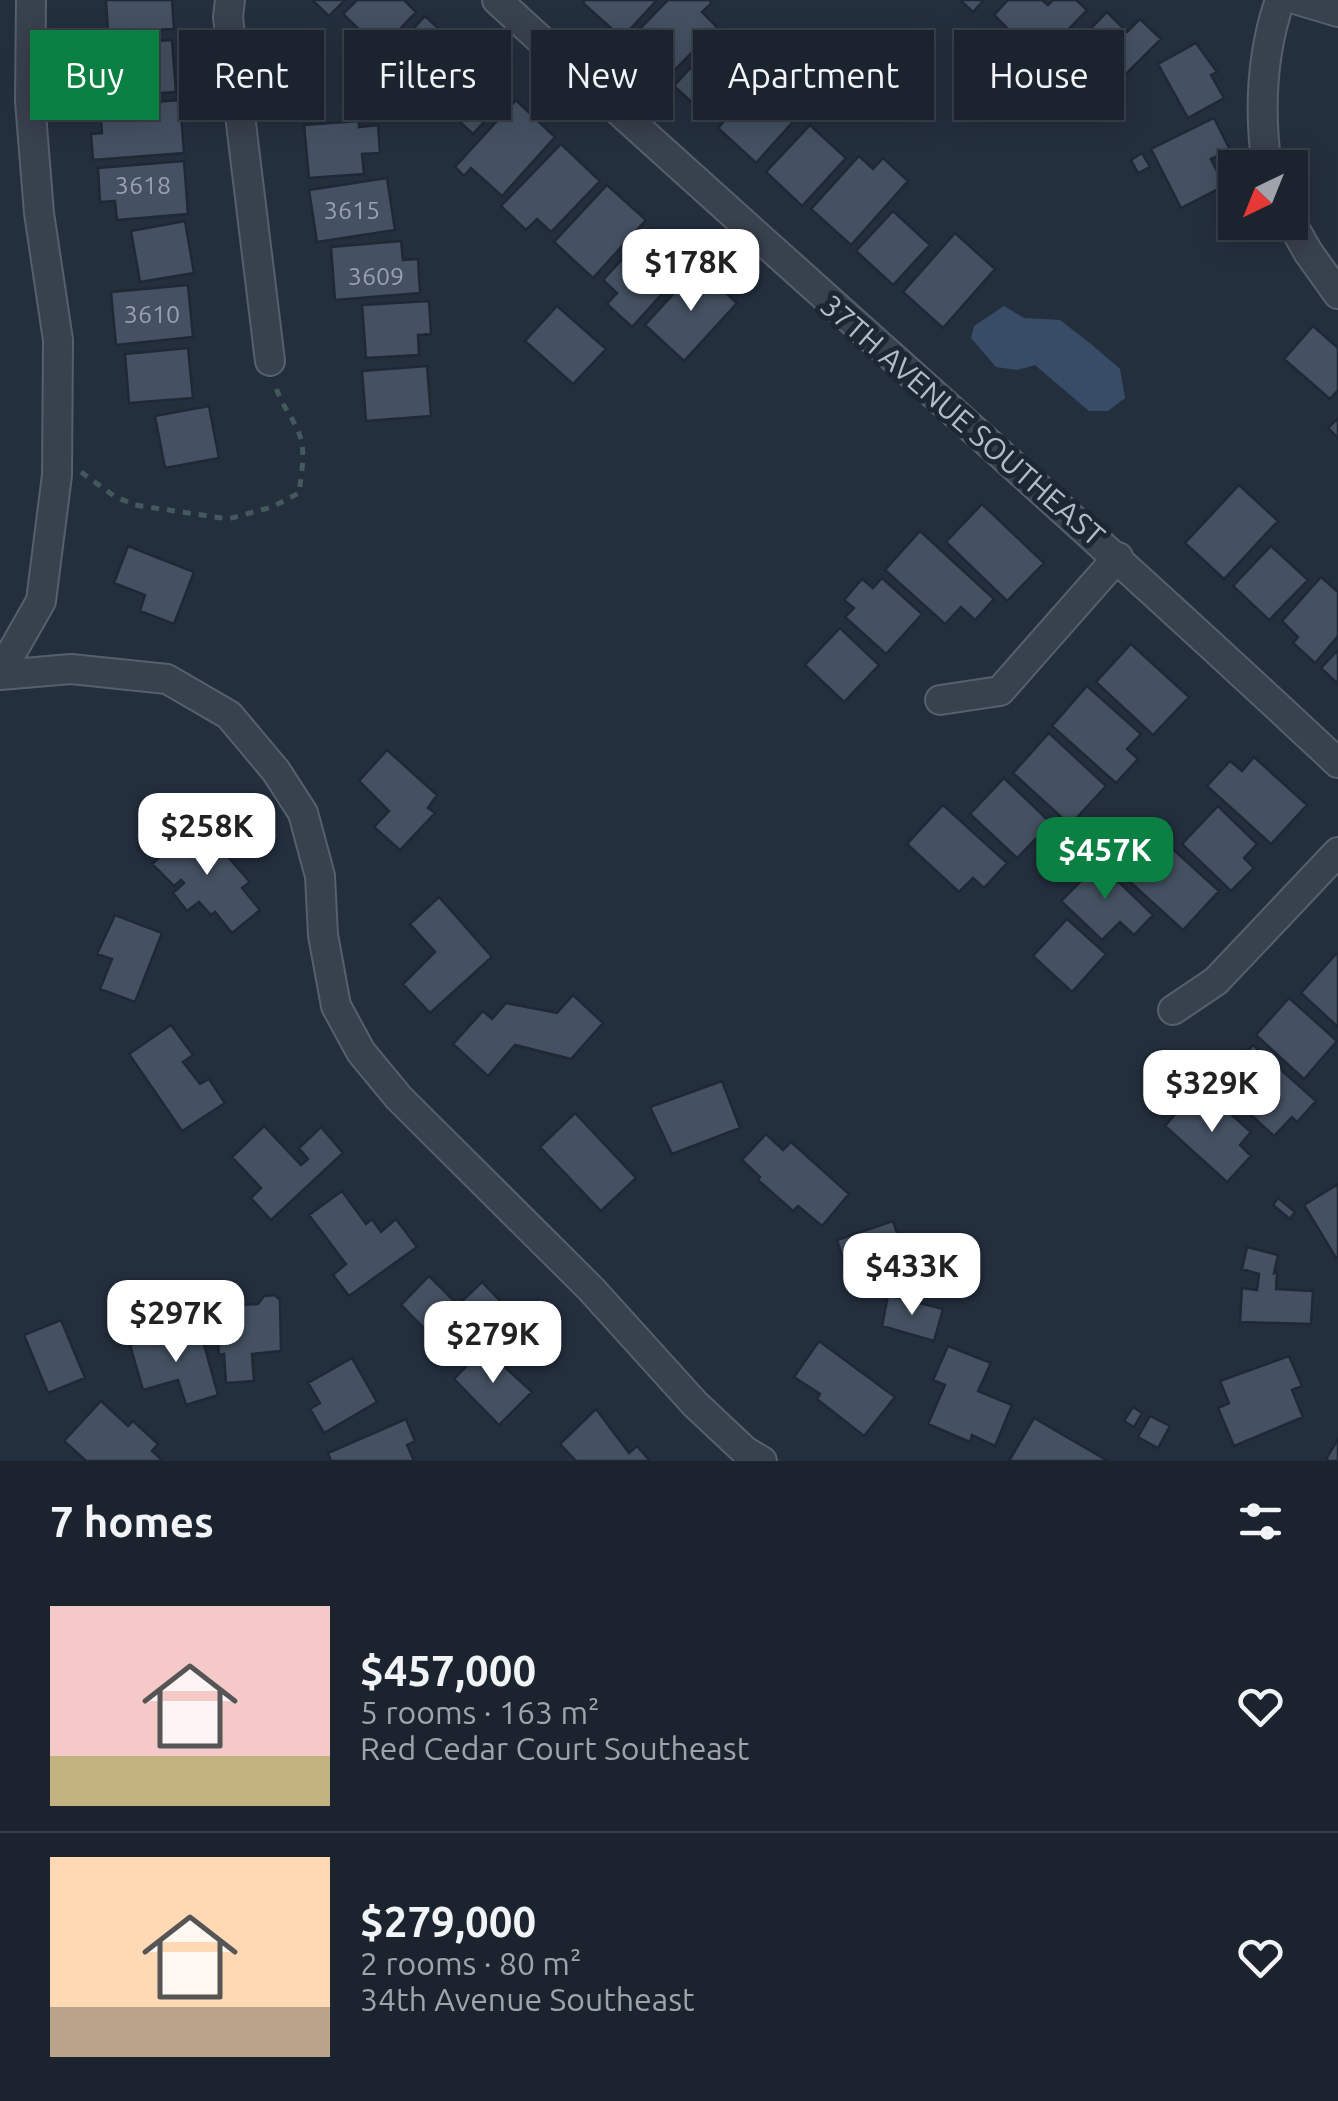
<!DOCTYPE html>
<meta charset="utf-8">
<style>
:root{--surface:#1b232e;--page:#242b36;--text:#f1f3f6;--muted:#a0a4aa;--line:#39404a;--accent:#0b8043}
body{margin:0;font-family:Ubuntu,sans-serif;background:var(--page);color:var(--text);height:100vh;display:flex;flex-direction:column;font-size:38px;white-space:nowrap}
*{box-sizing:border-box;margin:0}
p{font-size:32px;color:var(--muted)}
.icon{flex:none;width:55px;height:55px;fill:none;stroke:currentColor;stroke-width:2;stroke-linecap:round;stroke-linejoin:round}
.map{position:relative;height:1461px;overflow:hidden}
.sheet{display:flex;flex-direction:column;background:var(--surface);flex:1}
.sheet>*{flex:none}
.guide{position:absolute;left:30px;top:30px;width:1280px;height:90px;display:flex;gap:20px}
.needle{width:65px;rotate:223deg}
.buttons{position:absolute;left:1218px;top:150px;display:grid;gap:20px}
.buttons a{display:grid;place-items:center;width:90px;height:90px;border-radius:0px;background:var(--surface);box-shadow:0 5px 25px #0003,0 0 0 2px var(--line);font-size:50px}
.price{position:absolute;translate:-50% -85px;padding:0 22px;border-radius:20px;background:#fff;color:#222;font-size:32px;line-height:65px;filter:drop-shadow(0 2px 5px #0008)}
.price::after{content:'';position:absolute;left:50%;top:60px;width:30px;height:22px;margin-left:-15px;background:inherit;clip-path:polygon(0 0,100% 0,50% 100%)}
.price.current{background:var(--accent);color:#fff}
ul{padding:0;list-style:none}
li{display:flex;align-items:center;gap:30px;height:250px;padding:0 50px}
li+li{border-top:2px solid var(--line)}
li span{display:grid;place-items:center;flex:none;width:280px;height:200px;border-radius:0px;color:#555}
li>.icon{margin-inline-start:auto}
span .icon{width:120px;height:120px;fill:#fffc;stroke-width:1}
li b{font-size:42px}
h2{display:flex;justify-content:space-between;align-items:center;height:120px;padding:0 50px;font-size:42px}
.tag{padding:0 35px;border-radius:0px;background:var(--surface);box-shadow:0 5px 25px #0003,0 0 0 2px var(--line);font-size:35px;line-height:90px}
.tag.current{background:var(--accent);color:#fff}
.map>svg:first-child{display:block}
.water{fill:#394c67}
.building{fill:#455162;stroke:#1f2835;stroke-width:2.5}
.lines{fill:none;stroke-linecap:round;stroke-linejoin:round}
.street-casing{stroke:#565f6c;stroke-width:32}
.path{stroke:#44595c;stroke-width:5;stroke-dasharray:8 8;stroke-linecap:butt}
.street{stroke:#38414e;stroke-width:28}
.labels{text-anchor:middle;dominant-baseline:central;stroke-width:10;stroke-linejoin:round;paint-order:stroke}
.number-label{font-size:25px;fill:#98a1af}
.street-label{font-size:30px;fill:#b4bcc9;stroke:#1d2633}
</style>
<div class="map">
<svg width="1338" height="1461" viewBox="0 0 1338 1461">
<rect width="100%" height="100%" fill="#242f3e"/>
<path class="water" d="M1004,306l20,12 36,2 31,24 29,25 5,29 -17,13h-19l-54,-46 -18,5 -21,-3 -25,-29 3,-12z"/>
<path class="building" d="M106,0h66l2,29 -66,3z
M312,0h33l-16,16z
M357,0h47l12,12 -36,38 -37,-36z
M585,0h72l-35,38 -39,-35z
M668,0h41l3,3 -10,9 15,15 -50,51 -38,-38z
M960,0h24l-11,12z
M1008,0h34l6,5 5,-5h23l11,10 -48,50 -45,-45z
M1107,12l20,20 13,-13 21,20 -40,40 -41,-40z
M425,16l40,37 -53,58 -40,-37z
M726,28l39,36 -53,57 -38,-35z
M172,40l4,52 -74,5 -4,-53z
M1196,43l21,29 -6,3 13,23 -36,20 -30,-54z
M471,58l39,35 -37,41 -38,-35z
M755,87l19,18 6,-7 19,17 -43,48 -38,-35z
M180,100l4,53 -91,7 -2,-26 11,-1 -2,-27z
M516,100l39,37 -53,59 -31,-28 -7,8 -9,-9z
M1214,118l16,32 -19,9 13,27 -43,22 -30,-59z
M359,121v6l19,-2 2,28 -18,1 2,20 -55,4 -5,-53z
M810,125l36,33 -44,48 -36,-34z
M561,144l39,37 -49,51 -14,-13 -11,11 -25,-24z
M1142,153l8,14 -12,6 -7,-13z
M859,156l14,13 10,-11 25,23 -57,64 -40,-36z
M184,161l4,53 -71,6 -2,-19 -15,1 -2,-34z
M387,178l8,52 -78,12 -8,-52z
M607,185l39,35 -53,58 -39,-36z
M893,211l37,34 -37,40 -37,-34z
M185,221l9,52 -54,9 -9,-51z
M651,228l39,35 -58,64 -25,-23 10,-11 -14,-13z
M955,233l40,36 -52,59 -40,-36z
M401,241l2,19 15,-1 2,34 -85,7 -4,-53z
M698,267l39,36 -53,58 -39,-36z
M188,285l5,52 -77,8 -5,-53z
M429,301l2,33 -13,1 1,20 -53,3 -4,-53z
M557,306l49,43 -33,35 -48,-43z
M1313,326l25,22v42l-8,9 -46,-40z
M188,348l5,50 -64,5 -4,-49z
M427,366l4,50 -65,5 -4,-50z
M209,406l10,52 -54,10 -10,-52z
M1338,418v20l-10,-10z
M1239,485l39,36 -54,58 -39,-36z
M982,504l62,59 -37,38 -61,-59z
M920,531l74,68 -19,21 -14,-13 -16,17 -60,-54z
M128,546l66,26 -20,52 -34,-13 5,-16 -31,-12z
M1271,546l37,34 -39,40 -36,-34z
M1321,577l17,15v44l-23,27 -22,-20 5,-6 -16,-16z
M882,578l40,36 -36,40 -41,-37 9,-9 -10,-8 18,-21 11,9z
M840,628l39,37 -35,37 -39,-37z
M1131,644l58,53 -36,38 -57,-53z
M1338,650v34l-17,-16z
M1087,686l54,48 -14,15 11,10 -22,24 -64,-57z
M1049,733l57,53 -36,39 -57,-52z
M387,750l50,45 -9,13 7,5 -35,37 -26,-23 15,-16 -30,-30z
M1254,757l53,48 -36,39 -64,-58 23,-25 12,10z
M1004,778l47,45 -34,35 -47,-44z
M943,805l64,58 -23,25 -11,-10 -14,14 -52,-48z
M1218,806l39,38 -13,14 10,10 -23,23 -49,-47z
M198,823l52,59 -8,6 18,22 -28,23 -17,-21 -4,3 -12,-13 -12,9 -14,-18 11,-10 -3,-3 -7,6 -22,-22z
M1165,842l54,49 -36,39 -64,-58 23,-25 10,9z
M1093,857l60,58 -19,20 -14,-13 -18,18 -41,-39 19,-19 -6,-6z
M439,897l53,60 -62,56 -27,-29 32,-32 -25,-28z
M115,915l47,18 -27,69 -35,-13 12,-30 -15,-5z
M1067,919l39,35 -34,38 -39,-36z
M1336,954l2,1v72l-37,-34z
M573,995l30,28 -32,36 -56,-14 -27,31 -35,-32 30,-33 9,8 14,-16 51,10z
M1289,998l48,43 -33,38 -48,-44z
M171,1025l22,30 -10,7 17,22 9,-5 16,24 -43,28 -53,-77z
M1253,1045l63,56 -19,21 -5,-5 -18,19 -46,-42 9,-10 -11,-10z
M722,1081l18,47 -68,26 -22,-47z
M1206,1092l45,40 -11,13 11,11 -24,26 -62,-56 19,-22 6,6z
M575,1113l61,65 -35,33 -61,-64z
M264,1126l37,39 7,-6 -9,-11 22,-21 22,26 -72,67 -20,-22 10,-10 -29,-31z
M766,1134l17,16 8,-8 58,52 -27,32 -24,-20 -5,5 -35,-31 2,-3 -18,-17z
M1338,1184v72l-2,2 -32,-53z
M342,1191l24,33 6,-5 9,13 15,-13 21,28 -68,49 -16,-21 13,-11 -37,-49z
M1278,1198l17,14 -5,7 -17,-14z
M893,1221l22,64 -33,12 -11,-30 -23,8 -11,-35z
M1247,1247l31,8 -4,18 3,-1 -1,17 37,2 -2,33 -71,-2 2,-34 15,2 2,-16 -17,-5z
M429,1276l29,29 24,-23 24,25 -53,51 -52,-53z
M275,1295l5,5 1,51 -29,3 2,27 -28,2 -2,-29 -5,1 -4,-48 6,-7 14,-1 4,6 19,-1 6,-8z
M888,1295l55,14 -9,32 -52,-15z
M61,1320l24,58 -37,15 -24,-58z
M182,1330l1,5 17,-5 18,65 -32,10 -8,-25 -35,10 -13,-45z
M819,1341l76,56 -31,39 -47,-37 3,-5 -26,-17z
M948,1346l43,17 -13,28 34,14 -17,41 -23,-11 -2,7 -42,-18 17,-39 -12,-5z
M484,1348l48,44 -33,33 -45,-46z
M1289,1356l13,30 -10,4 11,27 -69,29 -16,-38 11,-5 -9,-22z
M352,1358l25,44 -53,31 -14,-24 10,-6 -12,-20z
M101,1401l27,25 5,-5 25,23 -6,7 11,10h-77l-22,-20z
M1133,1407l9,6 -8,14 -10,-6z
M596,1409l33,44 8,-7 13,15h-74l-16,-17z
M1150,1416l20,10 -12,22 -20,-11z
M1034,1418l74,43h-99z
M406,1419l9,22 -8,4 7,16h-83l-3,-8z
M1338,1439v22h-9l-3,-2z"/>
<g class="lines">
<defs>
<path id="street" d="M230,0l-2,17 42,344
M497,0c279,256 565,504 841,763
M1298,0l40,12
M1267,168c-8,-57 -6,-113 13,-168
M1290,220l18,32 30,42
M0,673l41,-72 16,-126 1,-135 -19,-127 -9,-112 1,-101
M0,675l71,-6 96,10 62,36 47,56 27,42 17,63 3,59 13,71 25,46 38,46 192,191 104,115 50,47 17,10
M940,700l60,-9 118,-134
M1173,1010l43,-29 122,-129"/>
</defs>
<use href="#street" class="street-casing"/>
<path class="path" d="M81,472l33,24 21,9 93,14 44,-12 27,-14c2,-18 7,-39 1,-57 -7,-20 -19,-30 -25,-52"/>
<use href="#street" class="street"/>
</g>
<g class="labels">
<g class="number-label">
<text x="143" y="185">3618</text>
<text x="352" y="210">3615</text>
<text x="376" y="276">3609</text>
<text x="152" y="314">3610</text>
</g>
<g class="street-label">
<text transform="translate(963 420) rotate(41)">37TH AVENUE SOUTHEAST</text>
</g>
</g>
</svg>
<div class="buttons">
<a><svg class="needle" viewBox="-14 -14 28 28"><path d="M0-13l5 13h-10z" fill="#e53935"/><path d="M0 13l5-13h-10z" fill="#a0a4aa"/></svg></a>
</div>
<b class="price" style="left:691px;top:314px">$178K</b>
<b class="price" style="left:207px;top:878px">$258K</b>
<b class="price current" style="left:1105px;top:902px">$457K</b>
<b class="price" style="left:1212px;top:1135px">$329K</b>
<b class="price" style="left:912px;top:1318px">$433K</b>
<b class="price" style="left:176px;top:1365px">$297K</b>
<b class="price" style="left:493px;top:1386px">$279K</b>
<div class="guide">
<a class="tag current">Buy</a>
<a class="tag">Rent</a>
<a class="tag">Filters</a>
<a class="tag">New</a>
<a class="tag">Apartment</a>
<a class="tag">House</a>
</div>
</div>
<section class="sheet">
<h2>7 homes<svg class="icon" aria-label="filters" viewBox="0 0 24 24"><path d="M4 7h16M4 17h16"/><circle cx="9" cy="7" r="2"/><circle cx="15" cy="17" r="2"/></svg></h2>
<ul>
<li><span style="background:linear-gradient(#f6c9c9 75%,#c2b280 0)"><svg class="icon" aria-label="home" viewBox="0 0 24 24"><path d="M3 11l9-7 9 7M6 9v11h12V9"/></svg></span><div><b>$457,000</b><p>5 rooms · 163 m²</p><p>Red Cedar Court Southeast</p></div><svg class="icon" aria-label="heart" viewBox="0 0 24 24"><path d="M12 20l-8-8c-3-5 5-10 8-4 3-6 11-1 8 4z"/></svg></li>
<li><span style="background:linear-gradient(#ffd9b3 75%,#b9a48a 0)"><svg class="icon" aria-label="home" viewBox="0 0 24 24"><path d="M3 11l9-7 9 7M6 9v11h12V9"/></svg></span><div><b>$279,000</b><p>2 rooms · 80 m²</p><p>34th Avenue Southeast</p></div><svg class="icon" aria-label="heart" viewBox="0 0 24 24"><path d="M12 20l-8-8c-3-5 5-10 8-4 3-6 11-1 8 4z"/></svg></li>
</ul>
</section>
